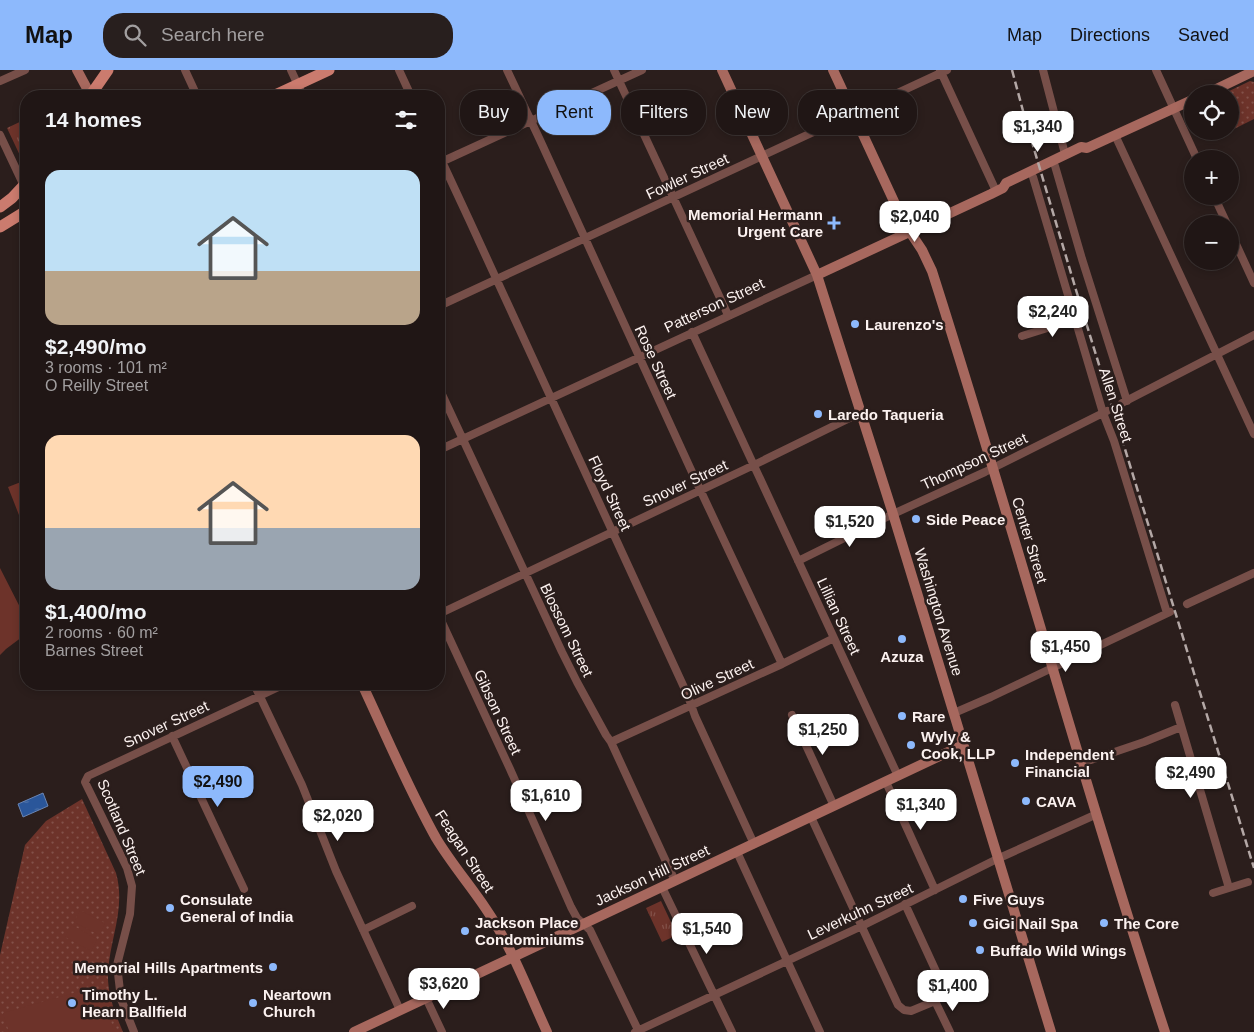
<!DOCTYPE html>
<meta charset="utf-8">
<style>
:root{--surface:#201615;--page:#281f1e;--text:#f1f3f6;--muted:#a29fa0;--line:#3d3534;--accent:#8db9fc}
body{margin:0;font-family:Arial,sans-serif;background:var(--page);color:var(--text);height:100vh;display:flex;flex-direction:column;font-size:19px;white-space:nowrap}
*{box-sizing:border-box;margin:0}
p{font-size:16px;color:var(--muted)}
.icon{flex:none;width:28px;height:28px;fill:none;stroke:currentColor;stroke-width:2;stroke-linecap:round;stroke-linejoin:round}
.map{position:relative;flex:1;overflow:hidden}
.drawer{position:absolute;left:20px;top:20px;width:425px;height:600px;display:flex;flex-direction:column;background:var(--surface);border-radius:20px;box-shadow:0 2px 8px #0003,0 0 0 1px var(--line)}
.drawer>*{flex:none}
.banner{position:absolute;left:460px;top:20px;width:475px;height:45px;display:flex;gap:10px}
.fabs{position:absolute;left:1184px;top:15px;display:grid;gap:10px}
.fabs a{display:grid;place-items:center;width:55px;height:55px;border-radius:50%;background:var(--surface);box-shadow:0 2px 8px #0003,0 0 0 1px var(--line);font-size:25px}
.price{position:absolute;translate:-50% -42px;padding:0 11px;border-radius:10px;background:#fff;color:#222;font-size:16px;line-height:32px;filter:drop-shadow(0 1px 2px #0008)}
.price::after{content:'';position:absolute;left:50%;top:30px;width:15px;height:11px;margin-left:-8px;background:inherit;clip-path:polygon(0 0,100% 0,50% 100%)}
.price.selected{background:var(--accent);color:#111}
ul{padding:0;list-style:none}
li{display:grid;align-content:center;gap:10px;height:265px;padding:0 25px}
li span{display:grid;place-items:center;height:155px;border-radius:15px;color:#555}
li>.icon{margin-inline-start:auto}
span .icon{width:90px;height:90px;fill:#fffc;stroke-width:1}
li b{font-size:21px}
h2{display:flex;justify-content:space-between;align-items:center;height:60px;padding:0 25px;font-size:21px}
.pill{padding:0 18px;border-radius:20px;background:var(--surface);box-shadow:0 2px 8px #0003,0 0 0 1px var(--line);font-size:18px;line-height:45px}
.pill.selected{background:var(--accent);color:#111}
header{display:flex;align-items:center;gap:30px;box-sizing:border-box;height:70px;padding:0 25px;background:var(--accent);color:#111}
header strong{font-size:24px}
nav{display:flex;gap:28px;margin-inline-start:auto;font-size:18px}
.search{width:350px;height:45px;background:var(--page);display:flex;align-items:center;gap:12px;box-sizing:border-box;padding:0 18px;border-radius:20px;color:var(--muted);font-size:19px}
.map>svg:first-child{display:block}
.grass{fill:url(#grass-tufts)}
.park{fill:url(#park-dots)}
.pitch{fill:#6d332a}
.water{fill:url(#water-ripples);stroke:#6985b4}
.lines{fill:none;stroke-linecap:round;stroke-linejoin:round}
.street{stroke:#774f49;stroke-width:8}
.secondary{stroke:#a7685e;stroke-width:10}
.primary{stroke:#cb7b6e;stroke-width:11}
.rail{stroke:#b4a8a6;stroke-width:2.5;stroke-dasharray:8 4;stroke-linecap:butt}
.poi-dot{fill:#8db9fc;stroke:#2b1e1c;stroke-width:2}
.labels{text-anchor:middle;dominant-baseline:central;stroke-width:5;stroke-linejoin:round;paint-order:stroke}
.street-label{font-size:15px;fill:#fcf2f0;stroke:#2b1e1c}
.poi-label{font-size:15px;font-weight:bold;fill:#fcf2f0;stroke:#2b1e1c;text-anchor:start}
</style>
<header>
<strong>Map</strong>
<div class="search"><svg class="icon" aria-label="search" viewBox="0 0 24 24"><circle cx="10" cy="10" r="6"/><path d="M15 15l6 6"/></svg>Search here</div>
<nav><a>Map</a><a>Directions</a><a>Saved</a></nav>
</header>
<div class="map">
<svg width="1254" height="962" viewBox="0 0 1254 962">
<defs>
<pattern id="grass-tufts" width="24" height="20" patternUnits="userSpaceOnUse" patternTransform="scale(1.25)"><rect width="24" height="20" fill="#6d332a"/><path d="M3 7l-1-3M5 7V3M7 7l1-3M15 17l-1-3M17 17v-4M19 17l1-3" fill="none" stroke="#835149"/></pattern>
<pattern id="park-dots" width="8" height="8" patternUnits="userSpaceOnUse" patternTransform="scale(1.25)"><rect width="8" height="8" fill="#6d332a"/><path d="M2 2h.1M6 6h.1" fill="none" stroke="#835149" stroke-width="1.8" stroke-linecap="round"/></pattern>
<pattern id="water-ripples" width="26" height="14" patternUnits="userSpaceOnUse" patternTransform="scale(1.25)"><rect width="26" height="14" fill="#2a569a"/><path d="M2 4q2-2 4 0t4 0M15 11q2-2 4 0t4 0" fill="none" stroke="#4a6fa8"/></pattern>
</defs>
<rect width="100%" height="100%" fill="#2b1e1c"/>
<path class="grass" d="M26,49v45h-2l-17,-36z
M661,831l16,34 -15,7 -16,-34z"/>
<path class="park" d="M1250,11l4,1v37l-24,12v-37h-7z
M82,729l34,74c10,35 -6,65 -8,99 -1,22 7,41 15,60h-123v-77l25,-110 21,-24z"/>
<path class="pitch" d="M26,410v53l-18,-46z
M0,498l26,51v15l-20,15 -6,6z
M80,840l25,13 -6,12 -25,-13z
M72,855l25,14 -6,12 -26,-14z
M95,917l8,6 11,39h-105l-6,-19z"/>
<path class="water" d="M43,723l5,13 -25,11 -5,-13z"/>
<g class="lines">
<path class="street" d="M185,0l12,26
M291,0l12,26
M399,0l12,26
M507,0l33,70 157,343 85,181
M614,0l114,245
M940,0l56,121
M1043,0l22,84
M1156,0l41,89
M0,11l25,-11
M0,65l25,53
M1115,65l139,299
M439,85c84,180 166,361 249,541l7,20 59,128
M439,93l203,-93
M1055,96l27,93 45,142
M1033,107l70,236 11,28 53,172
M1214,126l13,28
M1230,161l24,52
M439,236l508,-236
M692,262l206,444
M1022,266l54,-17
M439,318l123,264 15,30 29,53 5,7 64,139
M1122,333l132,-68
M439,380l378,-175
M798,491l95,-47 92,-42 122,-61
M1187,534l67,-31
M439,544l315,-149 106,-52
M439,546l71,153 61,138 6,11 13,12 49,102
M254,614l48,101 34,86 64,139
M1175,635l54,183
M954,643l37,-16 179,-85
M792,645l42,91
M172,666l72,153
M611,672l171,-78 52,-26
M1082,693l62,-21 37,-15
M886,712l49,108
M811,747l87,188 6,5 7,1 24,-10 6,-7 -1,-14 -35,-76
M737,782l83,180
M662,817l70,145
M1213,823l35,-11
M363,860l49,-24
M426,928l16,34
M935,931l15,31
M134,962l-13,-33 -4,-34 13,-51 2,-28 -5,-18 -42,-86 3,-6 197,-92
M635,962l227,-106 135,-67 100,-45"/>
<path class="secondary" d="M77,0l14,26
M722,0l95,205 76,239 158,518
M833,0l71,153 18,27 10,21c81,253 150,509 233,761
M1206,24l48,-23
M817,205l174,-81 12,-6 3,-5 75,-36 6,1 105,-48
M362,614c24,51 46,104 74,154 15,25 34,47 50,71 26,38 42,82 61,123
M354,962l609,-287"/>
<path class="primary" d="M90,26l18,-26
M273,26l56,-26
M0,137l12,-9 14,-15
M0,157l26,-16"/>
<path class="rail" d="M1012,0l14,52 50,168 178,578"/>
</g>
<g class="poi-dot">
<path d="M831.5 145.5h5v5h5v5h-5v5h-5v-5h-5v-5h5z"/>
<circle cx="855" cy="254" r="5"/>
<circle cx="818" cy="344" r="5"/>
<circle cx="916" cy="449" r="5"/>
<circle cx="902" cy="569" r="5"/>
<circle cx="902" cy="646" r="5"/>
<circle cx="911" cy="675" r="5"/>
<circle cx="1015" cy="693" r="5"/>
<circle cx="1026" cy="731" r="5"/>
<circle cx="963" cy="829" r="5"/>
<circle cx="170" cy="838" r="5"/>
<circle cx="973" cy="853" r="5"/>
<circle cx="1104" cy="853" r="5"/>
<circle cx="465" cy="861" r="5"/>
<circle cx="980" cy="880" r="5"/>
<circle cx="273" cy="897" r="5"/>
<circle cx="72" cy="933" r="5"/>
<circle cx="253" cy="933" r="5"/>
</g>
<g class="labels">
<g class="street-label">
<text transform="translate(687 106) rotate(-25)">Fowler Street</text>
<text transform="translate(714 235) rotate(-25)">Patterson Street</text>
<text transform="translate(656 292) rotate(65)">Rose Street</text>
<text transform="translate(1116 335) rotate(72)">Allen Street</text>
<text transform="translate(974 391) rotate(-25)">Thompson Street</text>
<text transform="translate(685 413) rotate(-25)">Snover Street</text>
<text transform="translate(610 423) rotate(65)">Floyd Street</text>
<text transform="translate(1030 470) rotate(73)">Center Street</text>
<text transform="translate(939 542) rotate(73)">Washington Avenue</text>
<text transform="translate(839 546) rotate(65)">Lillian Street</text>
<text transform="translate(567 560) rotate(64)">Blossom Street</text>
<text transform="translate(717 609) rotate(-25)">Olive Street</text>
<text transform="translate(498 642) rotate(65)">Gibson Street</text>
<text transform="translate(166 654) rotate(-25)">Snover Street</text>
<text transform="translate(122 757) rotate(67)">Scotland Street</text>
<text transform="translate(465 781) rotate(57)">Feagan Street</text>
<text transform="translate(652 805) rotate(-25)">Jackson Hill Street</text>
<text transform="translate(860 841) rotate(-25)">Leverkuhn Street</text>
</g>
<g class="poi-label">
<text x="823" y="144" text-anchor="end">Memorial Hermann<tspan x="823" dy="17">Urgent Care</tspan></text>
<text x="865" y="254">Laurenzo's</text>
<text x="828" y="344">Laredo Taqueria</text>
<text x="926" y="449">Side Peace</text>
<text x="902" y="586" text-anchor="middle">Azuza</text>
<text x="912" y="646">Rare</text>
<text x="921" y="666">Wyly &amp;<tspan x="921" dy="17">Cook, LLP</tspan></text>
<text x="1025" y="684">Independent<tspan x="1025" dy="17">Financial</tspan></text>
<text x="1036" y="731">CAVA</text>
<text x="180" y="829">Consulate<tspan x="180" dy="17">General of India</tspan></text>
<text x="973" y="829">Five Guys</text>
<text x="475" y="852">Jackson Place<tspan x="475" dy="17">Condominiums</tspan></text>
<text x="983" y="853">GiGi Nail Spa</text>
<text x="1114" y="853">The Core</text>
<text x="990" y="880">Buffalo Wild Wings</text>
<text x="263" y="897" text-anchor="end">Memorial Hills Apartments</text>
<text x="82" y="924">Timothy L.<tspan x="82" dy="17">Hearn Ballfield</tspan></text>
<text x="263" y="924">Neartown<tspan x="263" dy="17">Church</tspan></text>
</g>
</g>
</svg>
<div class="fabs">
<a><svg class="icon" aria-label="locate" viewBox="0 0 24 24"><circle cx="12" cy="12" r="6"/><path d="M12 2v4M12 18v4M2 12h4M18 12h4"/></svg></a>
<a>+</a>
<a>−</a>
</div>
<b class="price" style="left:1038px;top:83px">$1,340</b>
<b class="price" style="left:915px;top:173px">$2,040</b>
<b class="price" style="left:1053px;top:268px">$2,240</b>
<b class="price" style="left:850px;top:478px">$1,520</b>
<b class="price" style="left:1066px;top:603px">$1,450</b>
<b class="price" style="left:823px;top:686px">$1,250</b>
<b class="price" style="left:1191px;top:729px">$2,490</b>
<b class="price selected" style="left:218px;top:738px">$2,490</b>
<b class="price" style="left:546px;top:752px">$1,610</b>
<b class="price" style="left:921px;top:761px">$1,340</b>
<b class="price" style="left:338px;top:772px">$2,020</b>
<b class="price" style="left:707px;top:885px">$1,540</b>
<b class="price" style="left:444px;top:940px">$3,620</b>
<b class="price" style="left:953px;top:942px">$1,400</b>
<div class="banner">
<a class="pill">Buy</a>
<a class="pill selected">Rent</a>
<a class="pill">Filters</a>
<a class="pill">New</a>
<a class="pill">Apartment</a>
</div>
<section class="drawer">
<h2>14 homes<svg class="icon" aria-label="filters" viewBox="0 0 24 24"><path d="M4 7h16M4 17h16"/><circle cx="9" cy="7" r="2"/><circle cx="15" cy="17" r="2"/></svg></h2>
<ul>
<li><span style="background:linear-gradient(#bfe0f5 65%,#b9a48a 0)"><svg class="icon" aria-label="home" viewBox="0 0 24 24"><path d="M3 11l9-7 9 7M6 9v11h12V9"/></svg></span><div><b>$2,490/mo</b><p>3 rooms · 101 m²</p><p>O Reilly Street</p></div></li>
<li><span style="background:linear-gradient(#ffd9b3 60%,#9aa5b1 0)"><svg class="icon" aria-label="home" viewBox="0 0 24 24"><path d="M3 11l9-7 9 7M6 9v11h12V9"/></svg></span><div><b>$1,400/mo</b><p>2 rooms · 60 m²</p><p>Barnes Street</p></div></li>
</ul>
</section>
</div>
